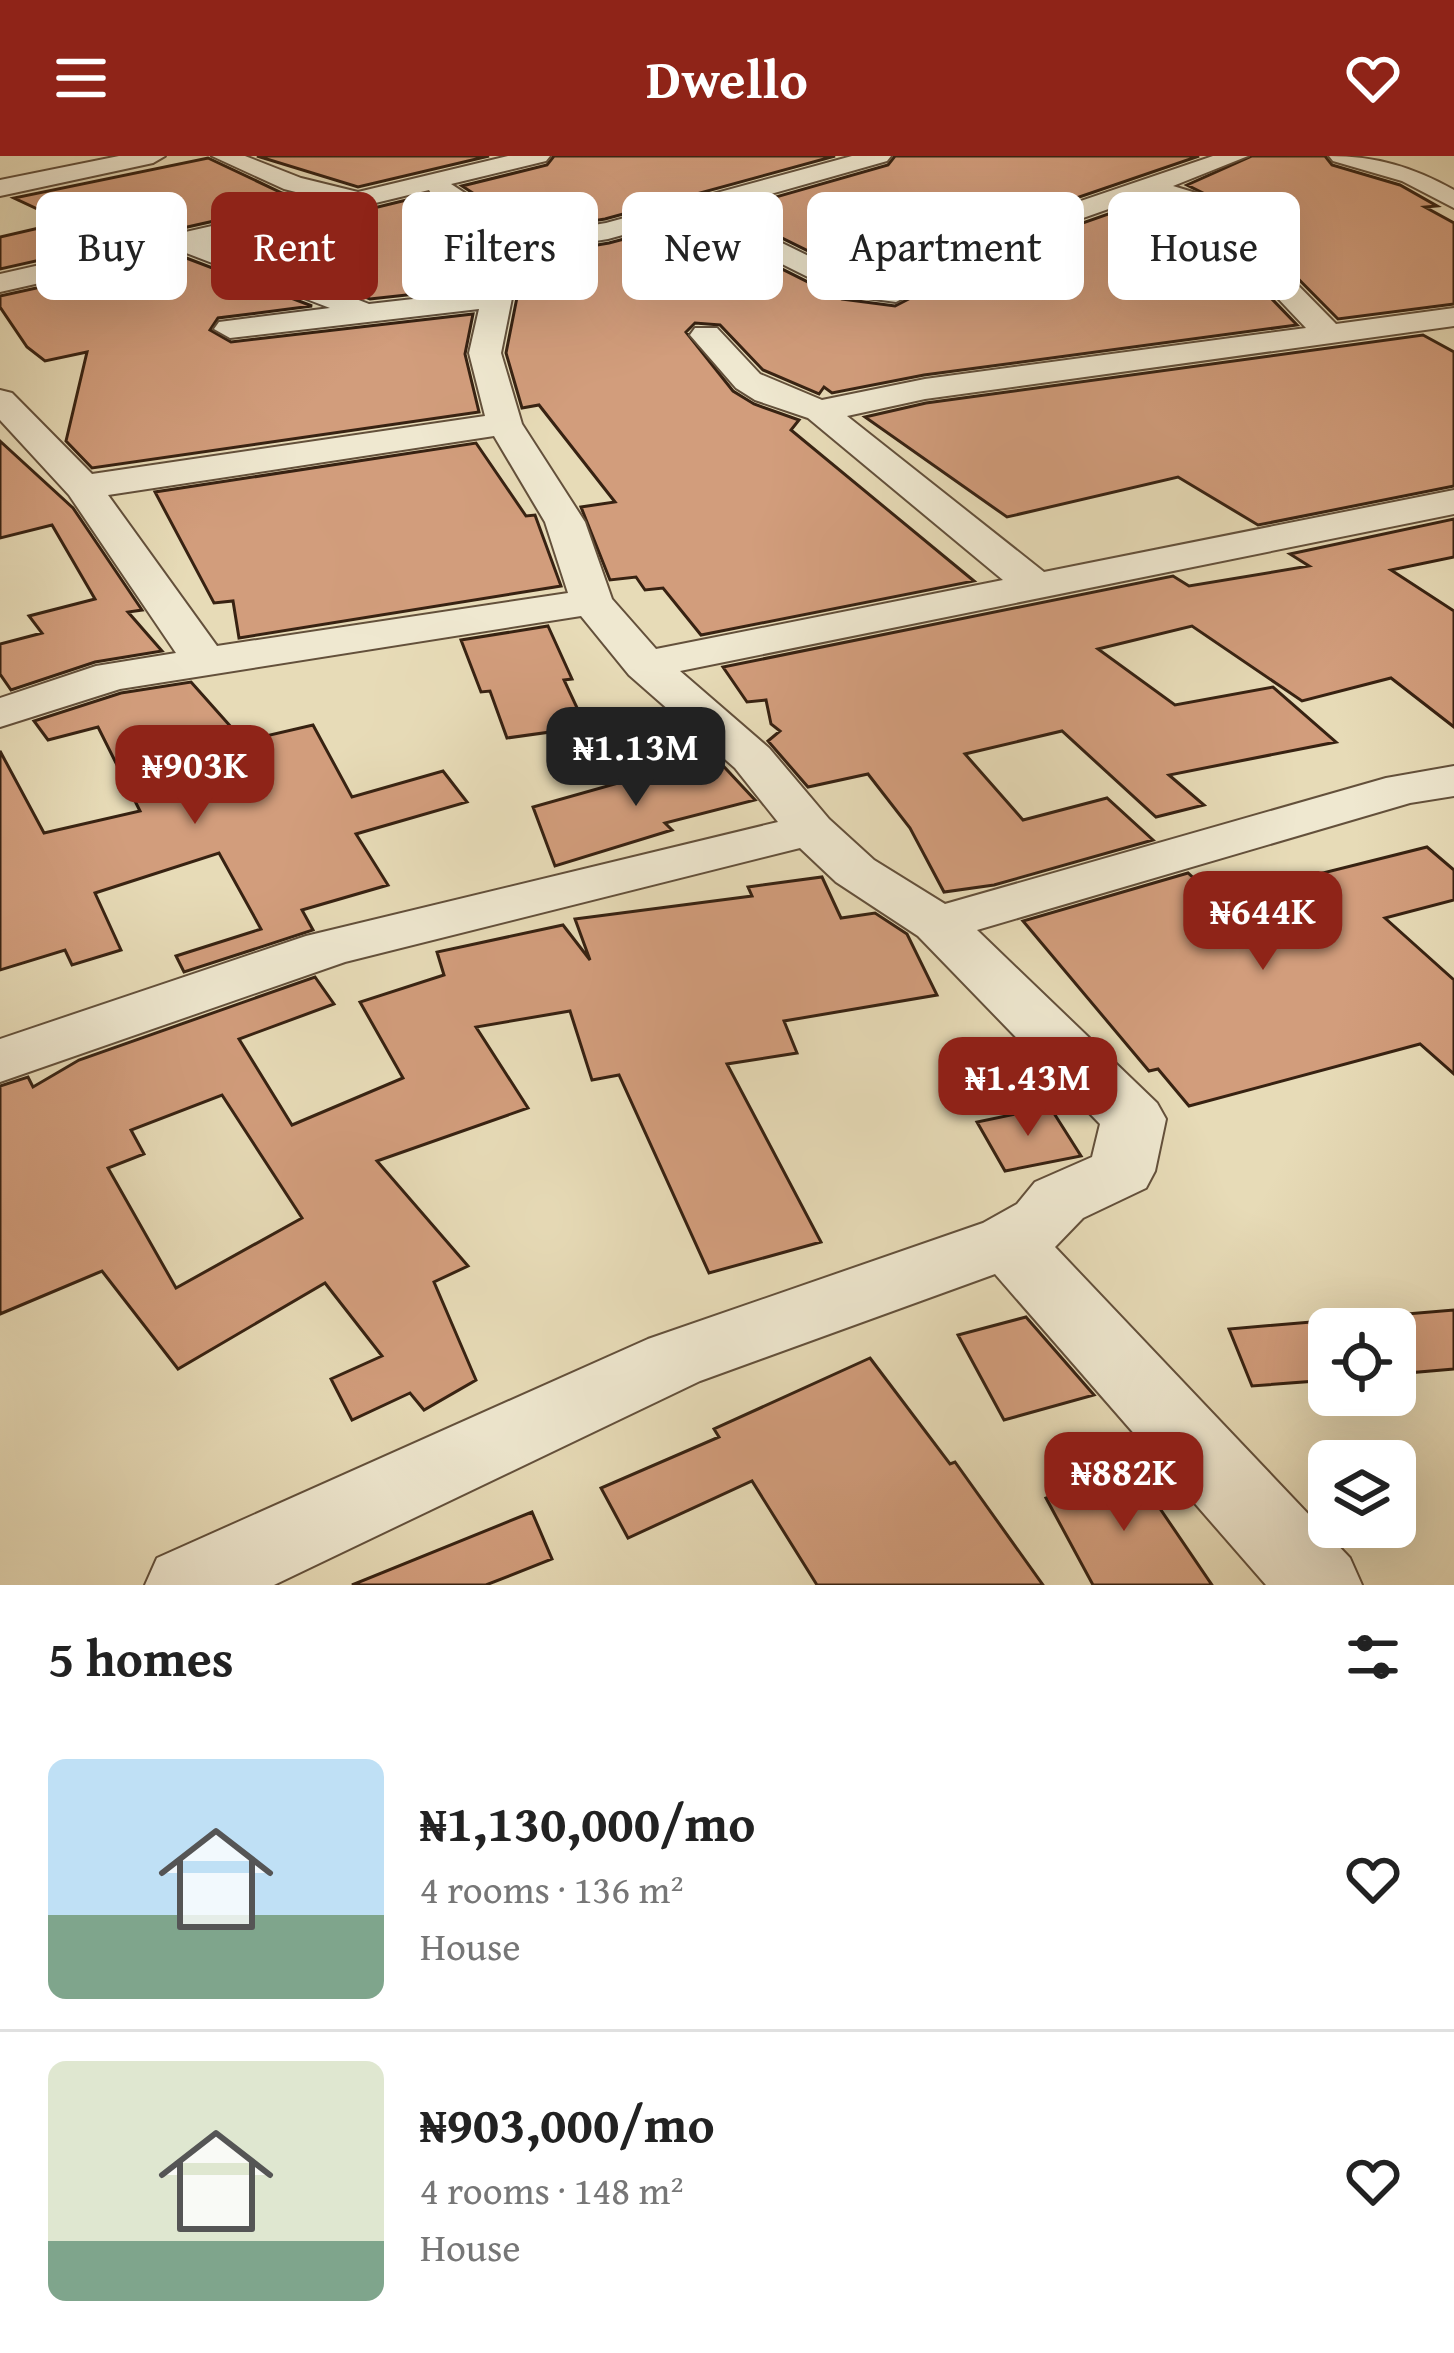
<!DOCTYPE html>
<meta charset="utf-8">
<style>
:root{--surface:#fff;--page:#f6f6f6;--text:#222;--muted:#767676;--line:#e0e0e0;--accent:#8f2418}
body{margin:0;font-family:"Gentium Book Plus",serif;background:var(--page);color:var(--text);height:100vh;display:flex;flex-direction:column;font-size:45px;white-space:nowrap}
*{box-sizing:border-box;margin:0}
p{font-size:39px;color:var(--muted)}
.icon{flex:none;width:66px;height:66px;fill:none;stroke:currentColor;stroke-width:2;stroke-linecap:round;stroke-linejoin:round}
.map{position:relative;height:1429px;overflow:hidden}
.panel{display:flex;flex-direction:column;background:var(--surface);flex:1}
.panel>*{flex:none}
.top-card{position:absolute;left:36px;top:36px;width:1383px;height:108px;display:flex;gap:24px}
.buttons{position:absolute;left:1308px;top:1152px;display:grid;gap:24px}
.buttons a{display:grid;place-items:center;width:108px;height:108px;border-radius:18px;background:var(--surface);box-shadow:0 12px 48px #0002;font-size:60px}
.price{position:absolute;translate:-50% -102px;padding:0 27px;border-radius:24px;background:var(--accent);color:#fff;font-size:39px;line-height:78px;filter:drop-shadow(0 3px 6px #0008)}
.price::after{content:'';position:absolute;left:50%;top:72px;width:36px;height:27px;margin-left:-18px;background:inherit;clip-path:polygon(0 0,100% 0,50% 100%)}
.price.selected{background:#222;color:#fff}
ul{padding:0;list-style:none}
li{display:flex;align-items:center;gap:36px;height:300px;padding:0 48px}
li+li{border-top:3px solid var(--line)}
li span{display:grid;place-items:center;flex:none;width:336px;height:240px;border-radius:18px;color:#555}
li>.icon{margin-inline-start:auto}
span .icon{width:144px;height:144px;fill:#fffc;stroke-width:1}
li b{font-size:51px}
h2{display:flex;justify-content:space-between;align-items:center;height:144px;padding:0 48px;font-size:51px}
.tag{padding:0 42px;border-radius:18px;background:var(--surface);box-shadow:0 12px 48px #0002;font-size:42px;line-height:108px}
.tag.selected{background:var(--accent);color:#fff}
header{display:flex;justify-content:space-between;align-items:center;height:156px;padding:0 48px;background:var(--accent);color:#fff;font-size:54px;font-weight:700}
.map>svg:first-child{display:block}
.building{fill:#d29d7c;stroke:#372212;stroke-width:3;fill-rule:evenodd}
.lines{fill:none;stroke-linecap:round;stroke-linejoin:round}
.minor-casing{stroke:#63503b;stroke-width:4}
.minor{fill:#efe8d0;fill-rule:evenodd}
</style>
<header><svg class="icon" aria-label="menu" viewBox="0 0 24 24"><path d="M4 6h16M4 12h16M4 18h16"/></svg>Dwello<svg class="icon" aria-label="heart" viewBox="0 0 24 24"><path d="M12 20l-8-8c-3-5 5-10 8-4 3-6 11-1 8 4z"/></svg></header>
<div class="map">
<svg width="1454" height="1429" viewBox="0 0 1454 1429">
<rect width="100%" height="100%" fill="#e7dbb7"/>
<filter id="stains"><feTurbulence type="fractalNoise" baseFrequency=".00167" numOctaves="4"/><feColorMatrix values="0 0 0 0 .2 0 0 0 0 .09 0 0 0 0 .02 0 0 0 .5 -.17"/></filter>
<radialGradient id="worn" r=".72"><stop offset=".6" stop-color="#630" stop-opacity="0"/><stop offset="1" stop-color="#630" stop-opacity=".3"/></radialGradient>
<path class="building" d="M257,0h232l-131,31z
M554,0h281l-230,63 -88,14 -26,-28 -29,-19 85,-21z
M895,0h304l-222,76 -87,47 -29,-2 -134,-66 161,-46z
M1252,0h73l7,9 68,20 37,21 -12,1 29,16v81l-116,15 -115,-116 -36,-18z
M208,2l74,35 26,7 -308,69v-32l65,-15 -51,-24z
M427,39l6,9 35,20 21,25 -9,38 -110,12 -144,-55z
M1148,44l38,10 111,115 -373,50 -92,18 -8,-6 -5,7 -56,-24 -43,-45 -25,-2 -9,9 47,59 21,13 45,16 -8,10 183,151 -273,54 -38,-47 -18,2 -9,-13 -26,3 -29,-73 34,-5 -76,-97 -17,3 -16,-55 19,-96 84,-14 79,-21 154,77 53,7 105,-54z
M181,100l131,50 -94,12 -8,12 21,12 242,-28 -8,40 14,58 -387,56 -26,-27 21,-89 -42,9 -18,-14 -27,-40v-11z
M1423,179l31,17v134l-196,39 -80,-48 -171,40 -142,-100 61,-14z
M0,285l73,67 69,102 -14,2 34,39 -67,11 -84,28 -11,-16v-30l42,-11 -13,-17 66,-17 -43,-74 -52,13z
M476,287l50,73 9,-1 26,71 -322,52 -6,-37 -19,2 -59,-111z
M1454,363v38l-63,13 63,41v116l-63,-49 -89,23 -110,-75 -94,23 77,56 98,-18 63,55 -167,33 35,30 -48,12 -94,-86 -97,23 58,66 84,-22 46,42 -159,45 -50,7 -34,-64 -42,-54 -60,13 -40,-46 12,-10 -9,-7 -5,-24 -19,2 -24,-35 450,-91 16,10 120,-20 -19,-12z
M548,470l24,53 -8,1 22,47 -79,11 -17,-47 -9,1 -20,-52z
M191,526l65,73 -3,-16 60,-14 39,72 91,-26 24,31 -111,32 32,51 -86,25 11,20 -129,42 -8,-16 85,-27 -42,-76 -124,40 26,57 -49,15 -7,-15 -65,20v-219l44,82 96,-22 -42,-84 -50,13 -14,-19 87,-28z
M714,600l41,44 -90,23 7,7 -117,36 -22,-59z
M1427,691l27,23v30l-69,18 69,62v94l-34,-30 -231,62 -31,-37 -9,2 -126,-150 165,-48 23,21 11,-2 5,5z
M822,721l19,41 34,-5 32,21 30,61 -153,26 13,32 -70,11 94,178 -112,31 -90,-198 -27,5 -22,-69 -94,16 52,81 -151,53 91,105 -34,16 42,98 -52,30 -14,-17 -58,27 -21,-41 51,-23 -57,-73 -147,86 -76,-98 -102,43v-228l28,-9 5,10 46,-27 236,-83 19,27 -95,35 53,86 111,-47 -43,-76 84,-27 -7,-23 126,-27 27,35 -15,-41 177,-23 -4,-9zM222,939l80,123 -126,70 -68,-120 36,-14 -13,-24z
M1050,951l31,49 -76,15 -28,-49z
M1454,1154v59l-59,5v-45h-66v51l-77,6 -23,-57z
M1026,1161l68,78 -90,25 -46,-85z
M870,1202l80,106 5,-2 88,123h-226l-65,-104 -124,57 -27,-50 118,-51 -5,-8z
M1131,1310l81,119h-119l-47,-87z
M532,1356l20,47 -66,26h-134z"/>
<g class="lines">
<defs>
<path id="minor" d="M119,0h46l-12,7 -153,33v-16z
M212,0h33l56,22 57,14 150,-36h42l-4,5 -95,23 38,25 26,29 91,-15 246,-67h39l-4,5 -173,49 146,71 31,3 87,-48 235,-80h35l-75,30 33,10 14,10 116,118 118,-16v18l-529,73 -78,17 197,156 410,-82v24l-774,157 89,77 60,71 45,41 71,44 441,-126 68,-12v30l-44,7 -433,127 180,173 9,16 -11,52 -9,17 -63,30 -28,29 295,311 12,27h-96l-271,-311 -295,107 -426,204h-129l12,-27 491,-219 335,-116 34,-19 18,-22 57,-25 8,-33 -182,-188 -82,-54 -36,-34 -455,114 -345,120v-43l306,-103 472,-114 -43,-54 -106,-93 -48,-59 -461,73 -120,38v-29l96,-32 80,-13 -107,-158 -69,-75v-30l12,3 80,81 393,-58 -16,-63 10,-44 -249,29 -16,-9 5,-7 111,-14 -149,-57 -181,41v-18l327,-74 -43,-11zM429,34l6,10 36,21 23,27 -10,43 -115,13 -158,-61zM1148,39l40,11 14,12 104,110 -381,51 -103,21 -62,-26 -43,-46h-22l-5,7 46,53 19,12 53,18 195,162 -347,69 -44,-50 -27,-77 -63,-98 -21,-71 20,-100 87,-14 80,-22 156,78 52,7 102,-54zM494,280l51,86 23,71 -351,53 -109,-151z
M1329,0c47,0 84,11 125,34v18l-52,-27 -69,-20z"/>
</defs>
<use href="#minor" class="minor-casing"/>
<use href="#minor" class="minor"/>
</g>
<rect width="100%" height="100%" filter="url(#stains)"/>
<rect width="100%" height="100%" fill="url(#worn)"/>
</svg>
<div class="buttons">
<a><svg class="icon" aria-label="locate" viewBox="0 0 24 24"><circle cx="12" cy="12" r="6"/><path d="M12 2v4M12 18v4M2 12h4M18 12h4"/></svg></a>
<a><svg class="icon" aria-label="layers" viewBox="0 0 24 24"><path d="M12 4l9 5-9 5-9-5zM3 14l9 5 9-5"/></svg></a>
</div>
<b class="price selected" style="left:636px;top:653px">₦1.13M</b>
<b class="price" style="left:195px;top:671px">₦903K</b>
<b class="price" style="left:1263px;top:817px">₦644K</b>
<b class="price" style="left:1028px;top:983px">₦1.43M</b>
<b class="price" style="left:1124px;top:1378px">₦882K</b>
<div class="top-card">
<a class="tag">Buy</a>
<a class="tag selected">Rent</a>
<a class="tag">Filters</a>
<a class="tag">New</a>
<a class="tag">Apartment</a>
<a class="tag">House</a>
</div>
</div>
<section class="panel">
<h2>5 homes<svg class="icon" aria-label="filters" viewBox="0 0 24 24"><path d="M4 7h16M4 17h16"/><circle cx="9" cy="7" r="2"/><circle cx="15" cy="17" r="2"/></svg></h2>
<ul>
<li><span style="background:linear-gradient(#bfe0f5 65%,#7fa58c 0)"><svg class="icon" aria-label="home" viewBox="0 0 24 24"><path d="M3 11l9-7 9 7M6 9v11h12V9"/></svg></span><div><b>₦1,130,000/mo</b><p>4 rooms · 136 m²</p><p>House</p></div><svg class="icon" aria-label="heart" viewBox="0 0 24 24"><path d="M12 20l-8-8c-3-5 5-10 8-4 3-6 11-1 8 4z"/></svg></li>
<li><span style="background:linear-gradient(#dfe7d0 75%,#7fa58c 0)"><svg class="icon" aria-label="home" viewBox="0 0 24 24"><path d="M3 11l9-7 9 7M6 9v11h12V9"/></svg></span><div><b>₦903,000/mo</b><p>4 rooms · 148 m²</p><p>House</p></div><svg class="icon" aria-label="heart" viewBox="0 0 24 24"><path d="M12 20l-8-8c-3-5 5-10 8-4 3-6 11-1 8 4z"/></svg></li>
</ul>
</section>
